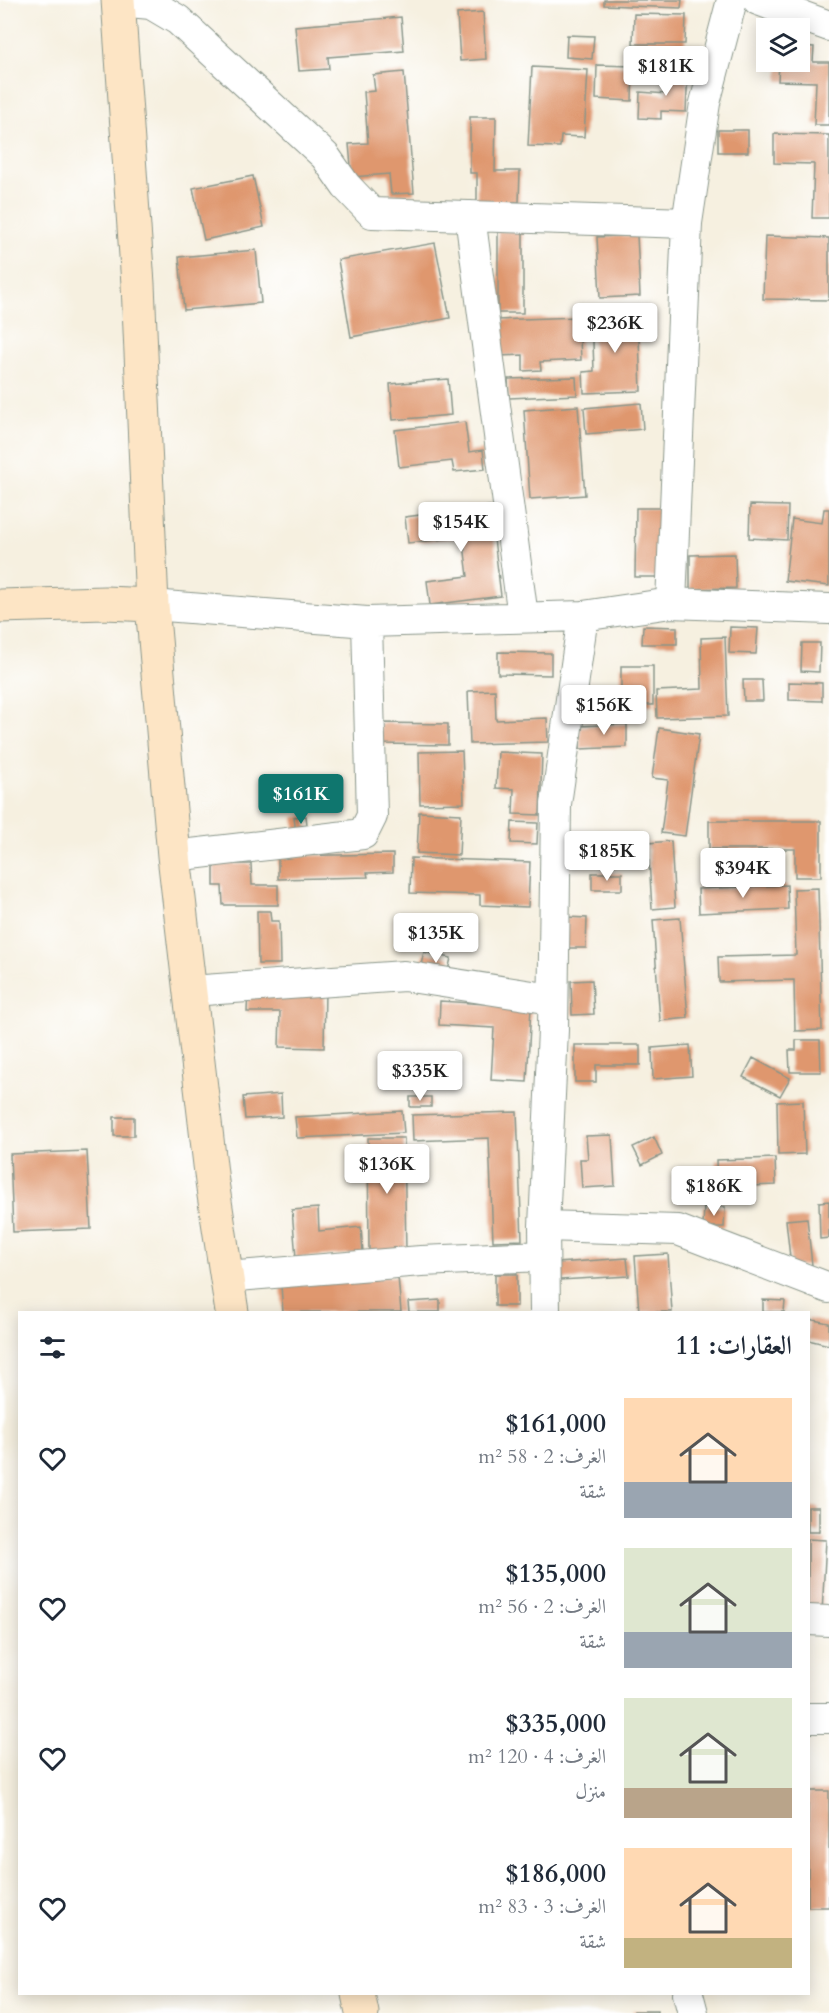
<!DOCTYPE html>
<html lang="ar">
<meta charset="utf-8">
<style>
:root{--surface:#fff;--page:#f2f2f3;--text:#1f2937;--muted:#747a83;--accent:#0f766e}
body{margin:0;font-family:Cardo,Amiri,serif;background:var(--page);color:var(--text);direction:rtl;height:100vh;display:flex;flex-direction:column;font-size:22px;white-space:nowrap}
*{box-sizing:border-box;margin:0}
p{font-size:20px;color:var(--muted)}
.icon{flex:none;width:33px;height:33px;fill:none;stroke:currentColor;stroke-width:2;stroke-linecap:round;stroke-linejoin:round}
.map{position:relative;flex:1;overflow:hidden;direction:ltr}
.sheet{position:absolute;left:18px;top:1311px;width:792px;height:684px;display:flex;flex-direction:column;background:var(--surface);border-radius:0px;box-shadow:0 3px 15px #0003;direction:rtl}
.sheet>*{flex:none}
.tools{position:absolute;left:756px;top:18px;display:grid;gap:12px}
.tools a{display:grid;place-items:center;width:54px;height:54px;border-radius:0px;background:var(--surface);box-shadow:0 3px 15px #0003;font-size:30px}
.price{position:absolute;translate:-50% -51px;padding:0 14px;border-radius:6px;background:#fff;color:#222;font-size:20px;line-height:39px;filter:drop-shadow(0 2px 3px #0008)}
.price::after{content:'';position:absolute;left:50%;top:36px;width:18px;height:14px;margin-left:-9px;background:inherit;clip-path:polygon(0 0,100% 0,50% 100%)}
.price.selected{background:var(--accent);color:#fff}
ul{padding:0;list-style:none}
li{display:flex;align-items:center;gap:18px;height:150px;padding:0 18px}
li span{display:grid;place-items:center;flex:none;width:168px;height:120px;border-radius:0px;color:#555}
li>.icon{margin-inline-start:auto}
span .icon{width:72px;height:72px;fill:#fffc;stroke-width:1}
li b{font-size:26px}
h2{display:flex;justify-content:space-between;align-items:center;height:72px;padding:0 18px;font-size:26px}
.map>svg:first-child{display:block}
.building{fill:#df976e}
.lines{fill:none;stroke-linecap:round;stroke-linejoin:round}
.street-casing{stroke:#8a968a;stroke-width:32}
.secondary-casing{stroke:#8a968a;stroke-width:35}
.street{stroke:#fff;stroke-width:30}
.secondary{stroke:#fde5c5;stroke-width:33}
</style>
<div class="map">
<svg width="829" height="2013" viewBox="0 0 829 2013">
<rect width="100%" height="100%" fill="#fff"/>
<filter id="ink" filterUnits="userSpaceOnUse"><feTurbulence type="fractalNoise" baseFrequency=".0167" numOctaves="2"/><feDisplacementMap in="SourceGraphic" scale="12" xChannelSelector="R" yChannelSelector="G"/><feConvolveMatrix kernelMatrix="1 2 1 2 8 2 1 2 1" color-interpolation-filters="sRGB"/></filter>
<filter id="wash" filterUnits="userSpaceOnUse"><feTurbulence type="fractalNoise" baseFrequency=".008" numOctaves="4" result="noise"/><feDisplacementMap in="SourceGraphic" scale="24" xChannelSelector="R" yChannelSelector="G"/><feGaussianBlur stdDeviation="1.35" result="paint"/><feColorMatrix in="noise" values="0 0 0 0 0 0 0 0 0 0 0 0 0 0 0 0 0 1.4 0 .05"/><feComposite in="paint" operator="in"/></filter>
<g filter="url(#wash)">
<rect width="100%" height="100%" fill="#f6f0e0"/>
<g id="blocks">
<path class="building" d="M604,0h78l-1,8 -77,-3z
M483,12l3,47 -26,2 -3,-47z
M634,14l52,1 -1,29h-52z
M401,17l3,34 -76,6 1,12 -30,2 -4,-45z
M567,35l27,1 -2,23 -26,-2z
M800,46l14,1 -1,15h16v63h-15l2,-43 -38,-1 1,-19h21z
M597,65l36,1 -1,35 -36,-2z
M532,67l56,3 -4,67 -23,-1 -1,11 -32,-1z
M668,68l20,2 -2,42 -25,-1v8l-22,-1 1,-26 27,2z
M404,72l10,121 -23,1 -2,-20 -37,3 -3,-33 19,-1 -4,-51 11,-1 -2,-16z
M470,117h26l-1,54h25l-1,31h-42v-29h-7z
M718,130h30v22h-30z
M774,134l55,1v83h-17l2,-54 -40,-1z
M253,176l11,51 -60,13 -11,-52z
M498,231h25v82h-25z
M637,235l3,61 -40,2 -3,-61z
M765,236l64,2v62l-66,-1z
M435,243l15,75 -99,19 -13,-77z
M256,250l5,53 -77,7 -5,-53z
M638,312l3,79 -57,2 -1,-21 11,-1 -2,-57z
M579,317l2,43 -41,2 1,8 -18,1v-16l-25,1 -1,-36z
M576,377l1,18 -68,3 -1,-19z
M448,379l3,36 -58,5 -3,-36z
M641,403l2,26 -57,5 -2,-26z
M578,406l7,89 -55,4 -6,-89z
M465,422l4,30 14,-2 2,19 -31,3 -2,-11 -53,6 -4,-37z
M750,505l38,1 -1,34 -38,-2z
M490,506l11,90 -71,9 -3,-24 41,-5 -5,-39 -55,6 -3,-26z
M636,508h26v69h-27z
M824,509h5v77l-44,-5 7,-62 30,4z
M735,554l1,34 -46,1v-34z
M643,626l34,1v17h-35z
M730,627l28,1 -2,26 -27,-1z
M725,637l3,79 -71,2 -1,-27 46,-2 -1,-51z
M802,643h18l-1,29 -18,-1z
M498,652l53,1v22l-53,-1z
M621,666h32v39h-32z
M743,680h19l1,21h-19z
M789,682l33,1v18l-33,-1z
M495,690l1,30 51,-2 1,24 -78,2 -2,-53z
M380,723l68,1v21l-68,-1z
M627,724v23l-47,2v-23z
M659,728l40,6 -14,102 -24,-3 7,-53 -16,-2z
M462,751l2,52 -44,1 -1,-52z
M498,752l44,2 -2,61 -27,-1 1,-25 -18,-1z
M419,812l42,2 -2,41 -42,-2z
M306,816l2,17 -12,2 -2,-18z
M709,821h112v56h-26v-28h-86z
M512,822l26,1 -1,21 -26,-1z
M671,841l4,66 -23,2 -4,-66z
M393,854v18l-26,1 1,4 -90,2v-23z
M411,858l119,4 -2,45 -48,-2v-10l-70,-2z
M214,864h37l1,21h26v20h-55l-1,-19h-8z
M746,868v13h-18v-12z
M592,873h30v17h-30z
M787,885l1,24 -89,4 -1,-24z
M818,888l4,142 -27,1 -1,-51 -75,2 -1,-25 78,-2 -2,-66z
M257,911h13l1,10h8l1,43h-22z
M566,917l21,1 -1,30h-21z
M680,918l8,100 -28,3 -7,-101z
M424,952l27,6 -4,17 -27,-6z
M592,980l2,34 -22,1 -1,-34z
M248,989l77,1 -1,58 -45,-1 1,-35h-33z
M440,1001l91,6 -4,75 -36,-2 3,-52 -55,-3z
M796,1040h24l1,32h-31l-1,-22h7z
M575,1045h65v20h-44v17h-21z
M690,1045l2,31 -39,3 -1,-31z
M753,1058l37,20 -10,18 -37,-19z
M281,1094l1,23 -37,2 -2,-22z
M410,1097h21v10h-21z
M803,1101l2,53 -27,1 -1,-53z
M402,1111l2,22 -107,5 -2,-21z
M517,1112l5,128 -29,1 -4,-103 -76,3 -1,-26z
M114,1117h20v19h-20z
M612,1135l3,51 -33,2 -2,-29h8l-2,-23z
M654,1137l8,18 -20,10 -9,-18z
M368,1138h36l2,113h-37z
M87,1151l4,78 -78,3 -3,-78z
M775,1158l1,27 -59,2 -1,-27z
M829,1201v37l-9,1 -1,-37z
M704,1206l21,1 -1,20h-21z
M318,1208l1,23 42,-4 2,26 -67,5 -4,-48z
M807,1218l5,47 -21,2 -5,-47z
M668,1254l4,58h-33l-4,-56z
M627,1258l2,18 -69,4 -2,-17z
M495,1274h22v32h-22z
M398,1276l3,36h-118l-2,-26z
M440,1300v12h-31l-1,-10z
M763,1300l22,1 -1,11h-21z
M808,1319l21,4v22l-21,-5z
M808,1507h11v25h-11z
M808,1539l18,1 -4,73h-14z
M808,1791h21v116h-21z
M634,2011h23v2h-23z"/>
</g>
</g>
<g filter="url(#ink)">
<use href="#blocks" fill-opacity="0" stroke="#8a968a" stroke-width="1.5"/>
<g class="lines">
<defs>
<path id="street" d="M758,0l71,26
M118,1l33,3 27,16 147,136 21,30 26,27 315,10
M470,216l53,401
M671,603l16,-380 18,-120 27,-103
M152,605l215,17 216,-6 88,-13 158,6
M174,856l189,-22 9,-18 -5,-194
M190,991l214,-15 148,23
M544,1226l134,4 151,58
M226,1277l195,-16 123,-5
M545,1312l-1,-86 9,-196 3,-226 27,-188
M808,1620l21,1
M808,1718h21
M688,1994l5,19"/>
<path id="secondary" d="M118,0l20,284 14,321 22,251 38,326 20,130
M0,606l105,-3 47,2
M358,1994l4,19"/>
</defs>
<use href="#street" class="street-casing"/>
<use href="#secondary" class="secondary-casing"/>
<use href="#street" class="street"/>
<use href="#secondary" class="secondary"/>
</g>
</g>
</svg>
<div class="tools">
<a><svg class="icon" aria-label="layers" viewBox="0 0 24 24"><path d="M12 4l9 5-9 5-9-5zM3 14l9 5 9-5"/></svg></a>
</div>
<b class="price" style="left:666px;top:97px">$181K</b>
<b class="price" style="left:615px;top:354px">$236K</b>
<b class="price" style="left:461px;top:553px">$154K</b>
<b class="price" style="left:604px;top:736px">$156K</b>
<b class="price selected" style="left:301px;top:825px">$161K</b>
<b class="price" style="left:607px;top:882px">$185K</b>
<b class="price" style="left:743px;top:899px">$394K</b>
<b class="price" style="left:436px;top:964px">$135K</b>
<b class="price" style="left:420px;top:1102px">$335K</b>
<b class="price" style="left:387px;top:1195px">$136K</b>
<b class="price" style="left:714px;top:1217px">$186K</b>
<section class="sheet">
<h2>العقارات: 11<svg class="icon" aria-label="filters" viewBox="0 0 24 24"><path d="M4 7h16M4 17h16"/><circle cx="9" cy="7" r="2"/><circle cx="15" cy="17" r="2"/></svg></h2>
<ul>
<li><span style="background:linear-gradient(#ffd9b3 70%,#9aa5b1 0)"><svg class="icon" aria-label="home" viewBox="0 0 24 24"><path d="M3 11l9-7 9 7M6 9v11h12V9"/></svg></span><div><b>$161,000</b><p>الغرف: 2 · 58 m²</p><p>شقة</p></div><svg class="icon" aria-label="heart" viewBox="0 0 24 24"><path d="M12 20l-8-8c-3-5 5-10 8-4 3-6 11-1 8 4z"/></svg></li>
<li><span style="background:linear-gradient(#dfe7d0 70%,#9aa5b1 0)"><svg class="icon" aria-label="home" viewBox="0 0 24 24"><path d="M3 11l9-7 9 7M6 9v11h12V9"/></svg></span><div><b>$135,000</b><p>الغرف: 2 · 56 m²</p><p>شقة</p></div><svg class="icon" aria-label="heart" viewBox="0 0 24 24"><path d="M12 20l-8-8c-3-5 5-10 8-4 3-6 11-1 8 4z"/></svg></li>
<li><span style="background:linear-gradient(#dfe7d0 75%,#b9a48a 0)"><svg class="icon" aria-label="home" viewBox="0 0 24 24"><path d="M3 11l9-7 9 7M6 9v11h12V9"/></svg></span><div><b>$335,000</b><p>الغرف: 4 · 120 m²</p><p>منزل</p></div><svg class="icon" aria-label="heart" viewBox="0 0 24 24"><path d="M12 20l-8-8c-3-5 5-10 8-4 3-6 11-1 8 4z"/></svg></li>
<li><span style="background:linear-gradient(#ffd9b3 75%,#c2b280 0)"><svg class="icon" aria-label="home" viewBox="0 0 24 24"><path d="M3 11l9-7 9 7M6 9v11h12V9"/></svg></span><div><b>$186,000</b><p>الغرف: 3 · 83 m²</p><p>شقة</p></div><svg class="icon" aria-label="heart" viewBox="0 0 24 24"><path d="M12 20l-8-8c-3-5 5-10 8-4 3-6 11-1 8 4z"/></svg></li>
</ul>
</section>
</div>
